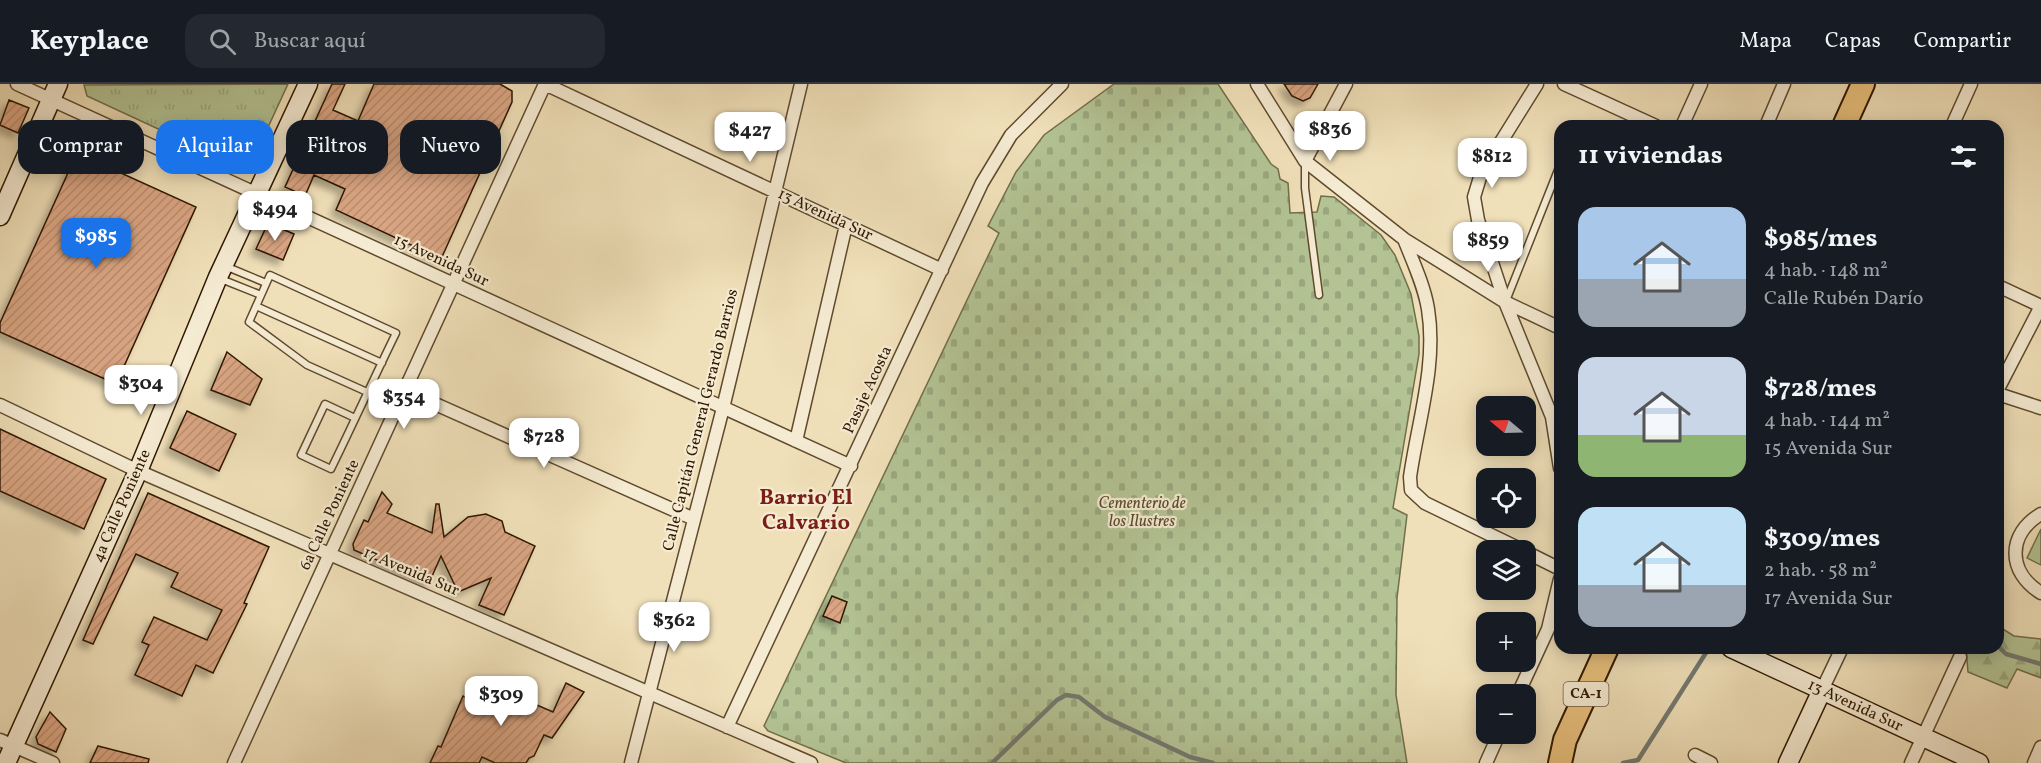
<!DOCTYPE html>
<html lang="es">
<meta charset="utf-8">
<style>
:root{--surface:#171b24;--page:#242831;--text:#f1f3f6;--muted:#9ea1a6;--line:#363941;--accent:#1a73e8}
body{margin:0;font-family:Vollkorn,serif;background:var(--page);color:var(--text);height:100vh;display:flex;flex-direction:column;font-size:22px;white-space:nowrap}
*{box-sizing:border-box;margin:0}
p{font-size:20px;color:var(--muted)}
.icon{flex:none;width:33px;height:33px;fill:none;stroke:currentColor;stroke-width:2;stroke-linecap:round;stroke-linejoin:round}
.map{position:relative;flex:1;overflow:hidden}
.sheet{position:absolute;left:1554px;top:36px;width:450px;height:534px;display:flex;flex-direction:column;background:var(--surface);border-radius:18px;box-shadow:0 3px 15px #0003}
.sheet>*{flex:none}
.hud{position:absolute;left:18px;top:36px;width:570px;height:54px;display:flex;gap:12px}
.needle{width:39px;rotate:289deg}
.buttons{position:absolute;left:1476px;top:312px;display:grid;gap:12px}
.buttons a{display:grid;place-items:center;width:60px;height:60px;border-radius:12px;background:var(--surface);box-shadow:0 3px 15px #0003;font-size:30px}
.price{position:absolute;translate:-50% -51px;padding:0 14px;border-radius:12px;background:#fff;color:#222;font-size:20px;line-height:39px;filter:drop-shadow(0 2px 3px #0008)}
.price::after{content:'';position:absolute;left:50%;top:36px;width:18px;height:14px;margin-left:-9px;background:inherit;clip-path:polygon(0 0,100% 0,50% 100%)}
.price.active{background:var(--accent);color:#fff}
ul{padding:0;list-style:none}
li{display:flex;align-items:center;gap:18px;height:150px;padding:0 24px}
li span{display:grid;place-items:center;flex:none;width:168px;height:120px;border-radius:18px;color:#555}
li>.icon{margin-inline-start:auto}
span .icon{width:72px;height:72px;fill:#fffc;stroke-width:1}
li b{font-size:26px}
h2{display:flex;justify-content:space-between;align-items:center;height:72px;padding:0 24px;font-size:26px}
.chip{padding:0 21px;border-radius:18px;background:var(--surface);box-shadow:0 3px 15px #0003;font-size:21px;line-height:54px}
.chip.active{background:var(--accent);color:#fff}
header{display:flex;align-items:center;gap:36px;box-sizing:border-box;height:84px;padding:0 30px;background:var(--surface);border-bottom:2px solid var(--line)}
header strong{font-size:28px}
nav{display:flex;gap:33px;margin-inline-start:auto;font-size:21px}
.search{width:420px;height:54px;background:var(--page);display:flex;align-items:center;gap:15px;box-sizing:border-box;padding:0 21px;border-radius:18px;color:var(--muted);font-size:22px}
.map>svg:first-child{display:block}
.grass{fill:#b3c394;stroke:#716e4a;stroke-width:1.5}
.forest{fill:url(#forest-firs);stroke:#716e4a;stroke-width:1.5}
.cemetery{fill:url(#cemetery-stones);stroke:#716e4a;stroke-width:1.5}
.park{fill:url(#park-tufts);stroke:#716e4a;stroke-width:1.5}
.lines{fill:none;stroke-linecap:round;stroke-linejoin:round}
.stream{stroke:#737970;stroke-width:4.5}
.building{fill:url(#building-hatch);stroke:#2f1800;stroke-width:1.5;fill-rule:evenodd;filter:url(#shadow)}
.lane-casing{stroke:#5f4a2e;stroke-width:9}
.street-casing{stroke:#5f4a2e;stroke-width:15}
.secondary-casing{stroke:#2f1800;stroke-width:21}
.highway-casing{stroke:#2f1800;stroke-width:26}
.lane{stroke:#f5ebd2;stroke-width:6}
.street{stroke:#f5ebd2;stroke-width:12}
.secondary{stroke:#f5ebd2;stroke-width:18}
.highway{stroke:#e8c07c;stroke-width:22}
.labels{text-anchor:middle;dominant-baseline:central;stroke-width:4.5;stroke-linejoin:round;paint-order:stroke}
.shield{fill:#f5ebd2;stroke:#6a573f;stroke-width:1.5}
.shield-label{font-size:15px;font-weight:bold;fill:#2f1800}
.street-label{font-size:16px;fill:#2f1800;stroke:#f5ebd2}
.park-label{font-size:16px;font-style:italic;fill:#574b2c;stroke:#f5ebd2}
.district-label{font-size:22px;font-weight:bold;fill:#7a1f14;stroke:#f5ebd2}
</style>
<header>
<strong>Keyplace</strong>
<div class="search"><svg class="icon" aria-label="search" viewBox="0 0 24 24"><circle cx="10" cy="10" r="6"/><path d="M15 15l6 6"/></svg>Buscar aquí</div>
<nav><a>Mapa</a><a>Capas</a><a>Compartir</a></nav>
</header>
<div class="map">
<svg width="2041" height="679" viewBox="0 0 2041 679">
<defs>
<pattern id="forest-firs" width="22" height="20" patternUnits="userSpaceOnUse" patternTransform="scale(1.5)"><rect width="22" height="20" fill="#b3c394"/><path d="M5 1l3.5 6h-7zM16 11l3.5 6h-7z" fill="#9aa77e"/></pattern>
<pattern id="cemetery-stones" width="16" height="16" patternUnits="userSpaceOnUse" patternTransform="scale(1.5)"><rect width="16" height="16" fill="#b3c394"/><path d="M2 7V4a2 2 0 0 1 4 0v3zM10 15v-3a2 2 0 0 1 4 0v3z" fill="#9aa77e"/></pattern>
<pattern id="park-tufts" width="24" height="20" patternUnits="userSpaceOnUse" patternTransform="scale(1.5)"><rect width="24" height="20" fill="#b3c394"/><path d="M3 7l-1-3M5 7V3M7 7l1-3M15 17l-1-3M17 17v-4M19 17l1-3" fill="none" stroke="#9aa77e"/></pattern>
<pattern id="building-hatch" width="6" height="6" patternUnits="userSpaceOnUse" patternTransform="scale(1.5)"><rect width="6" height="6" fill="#d9a583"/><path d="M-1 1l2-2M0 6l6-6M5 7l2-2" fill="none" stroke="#bb8d6f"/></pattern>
<filter id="shadow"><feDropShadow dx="-5.5" dy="5.5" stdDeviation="3" flood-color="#0004"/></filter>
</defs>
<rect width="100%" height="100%" fill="#f0e0b9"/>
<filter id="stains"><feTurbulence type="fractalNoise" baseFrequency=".00333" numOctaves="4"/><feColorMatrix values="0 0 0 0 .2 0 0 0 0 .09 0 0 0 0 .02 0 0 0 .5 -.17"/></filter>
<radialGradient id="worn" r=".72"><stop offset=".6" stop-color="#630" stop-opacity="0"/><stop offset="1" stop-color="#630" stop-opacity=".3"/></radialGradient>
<path class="grass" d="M2041,445v36l-14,-7z"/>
<path class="forest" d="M1998,542l16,10 27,3v39l-24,-9 -10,19 -39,-16 -2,-24h32z"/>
<path class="cemetery" d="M1114,0h104l53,80 7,5 2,10 8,4 2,30 27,-1 4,-16 13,1 47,38 14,20 16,39 8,42v18l-26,154 14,7 -10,83 -1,97 11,68h-561l-78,-32 -4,-5 235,-493 -11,-7 28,-54 28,-37z"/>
<path class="park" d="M288,0l-37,80 -11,3 -153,-71 -3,-11z"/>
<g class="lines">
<path class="stream" d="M1998,562l8,8 35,10
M992,679l65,-63 9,-5 13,2 26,20 85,40 23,6
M1623,679l15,-3 71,-112"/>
</g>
<path class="building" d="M332,0h13l-12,26 25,11 16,-37h126l12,7v11l-71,157 -105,-49 9,-21 -31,-14 -9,21 -20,-9zM331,45l44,20 -11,24 -44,-20z
M1284,0h34l-8,14 -7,3 -11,-5z
M9,16l20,8 -11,25 -18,-8z
M77,69l119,54 -80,177 -116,-52v-9z
M268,139l26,11 -11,26 -27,-11z
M227,268l35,27 -12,26 -39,-15z
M187,327l49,23 -17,37 -49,-23z
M0,345l106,50 -22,50 -84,-38z
M382,408l10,12 -5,9 45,20 4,-29h3l5,33 24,-20 18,-3 16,7 3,11 30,14 -31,69 -25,-10 12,-27 -33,14 -17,-36 -12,27 -75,-33 -1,-6 11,-24 4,2z
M148,409l121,54 -25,56 3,1 -34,69 -17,-8 -14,31 -47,-21 14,-30 -7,-3 12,-25 53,23 15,-30 -51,-23 7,-14 -42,-19 -43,90 -10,-4z
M832,512l15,6 -7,21 -17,-7z
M479,596l74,32 13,-29 18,9 -32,46 -8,-3 -10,21 -5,2 -3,5h-31l-13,-6 -3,6h-49l8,-17 3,1 22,-51 7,4z
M50,628l16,17 -10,23 -18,-8 -2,-7z
M98,662l51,13 -1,4h-58z"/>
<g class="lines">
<defs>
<path id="lane" d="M1305,77v27l14,107
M225,182l41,17
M221,195l40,16
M1506,217l52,-131
M256,222l126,57
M355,334l-30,-14 -24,51 30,14c22,-45 43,-91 65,-136l-126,-58 -21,47 58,43 60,27"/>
<path id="street" d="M17,0l834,382
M545,0l397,186
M1257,0l48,77 99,78 101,63 55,26
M1537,0l-56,90 -7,23 4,23 27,82 47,115 8,51
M1564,0l92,42
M1682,42l19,-42
M1766,42l18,-42
M1952,42l19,-42
M1305,77l41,-77
M1404,155c9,23 20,46 24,70 9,56 -10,112 -18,168l1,13 14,13 97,47
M1998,202l43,20 -43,83
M406,307l288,128
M1998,310l43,14
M0,321l138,66 673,292
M796,357l50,-216
M2041,430c-34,20 -34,58 0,79
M1526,468l34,17
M1822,606l20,-42
M1518,610l30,-65 12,-50
M727,643l255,-544 29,-48 51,-51
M0,656l53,23
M1695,671l16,8
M234,679l311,-679
M631,679l92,-355 78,-324
M1486,679l13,-29
M1911,679l49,-106
M2034,679l7,-16"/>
<path id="secondary" d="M0,132l58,-132
M1731,564l248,115
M6,679l132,-292 80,-194 90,-193
M1788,679l34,-73"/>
<path id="highway" d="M1844,42l19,-42
M1560,679l5,-23 42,-92"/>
</defs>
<use href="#lane" class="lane-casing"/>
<use href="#street" class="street-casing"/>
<use href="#secondary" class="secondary-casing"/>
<use href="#highway" class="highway-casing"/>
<use href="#lane" class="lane"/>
<use href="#street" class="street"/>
<use href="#secondary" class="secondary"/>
<use href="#highway" class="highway"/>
</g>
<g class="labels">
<rect class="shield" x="1563.5" y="598" width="45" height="24" rx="4.5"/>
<g class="shield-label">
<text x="1586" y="610">CA-1</text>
</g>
<g class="street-label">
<text transform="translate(825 131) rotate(25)">13 Avenida Sur</text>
<text transform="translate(441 177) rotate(25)">15 Avenida Sur</text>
<text transform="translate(868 306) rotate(-65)">Pasaje Acosta</text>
<text transform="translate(701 336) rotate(-76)">Calle Capitán General Gerardo Barrios</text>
<text transform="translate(122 422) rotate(-66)">4a Calle Poniente</text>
<text transform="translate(330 431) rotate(-65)">6a Calle Poniente</text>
<text transform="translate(411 488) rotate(23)">17 Avenida Sur</text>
<text transform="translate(1855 622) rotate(25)">13 Avenida Sur</text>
</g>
<g class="park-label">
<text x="1142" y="420">Cementerio de<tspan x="1142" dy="18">los Ilustres</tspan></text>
</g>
<g class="district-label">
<text x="806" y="414">Barrio El<tspan x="806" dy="25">Calvario</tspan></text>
</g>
</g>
<rect width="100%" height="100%" filter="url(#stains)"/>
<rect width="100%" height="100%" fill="url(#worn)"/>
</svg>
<div class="buttons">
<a><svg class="needle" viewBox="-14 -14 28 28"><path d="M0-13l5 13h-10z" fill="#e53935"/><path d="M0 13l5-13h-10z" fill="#9ea1a6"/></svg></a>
<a><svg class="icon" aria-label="locate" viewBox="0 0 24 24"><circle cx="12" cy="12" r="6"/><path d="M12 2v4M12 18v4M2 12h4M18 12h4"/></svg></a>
<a><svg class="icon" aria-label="layers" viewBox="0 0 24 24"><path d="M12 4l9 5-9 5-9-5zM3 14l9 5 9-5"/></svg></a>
<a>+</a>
<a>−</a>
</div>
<b class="price" style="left:1330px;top:78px">$836</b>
<b class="price" style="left:750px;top:79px">$427</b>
<b class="price" style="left:1492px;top:105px">$812</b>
<b class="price" style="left:275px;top:158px">$494</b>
<b class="price active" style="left:96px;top:185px">$985</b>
<b class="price" style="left:1488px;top:189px">$859</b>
<b class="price" style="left:141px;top:332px">$304</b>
<b class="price" style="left:404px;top:346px">$354</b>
<b class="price" style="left:544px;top:385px">$728</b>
<b class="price" style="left:674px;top:569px">$362</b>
<b class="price" style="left:501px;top:643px">$309</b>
<div class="hud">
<a class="chip">Comprar</a>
<a class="chip active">Alquilar</a>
<a class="chip">Filtros</a>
<a class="chip">Nuevo</a>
</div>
<section class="sheet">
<h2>11 viviendas<svg class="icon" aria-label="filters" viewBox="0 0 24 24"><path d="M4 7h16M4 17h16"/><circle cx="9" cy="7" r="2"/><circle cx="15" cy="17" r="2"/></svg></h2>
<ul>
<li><span style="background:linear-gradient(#a9c7e8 60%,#9aa5b1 0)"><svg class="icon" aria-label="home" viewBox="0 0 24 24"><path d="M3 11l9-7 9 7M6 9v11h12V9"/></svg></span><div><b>$985/mes</b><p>4 hab. · 148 m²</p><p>Calle Rubén Darío</p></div></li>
<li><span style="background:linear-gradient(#c9d6e8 65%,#8fb573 0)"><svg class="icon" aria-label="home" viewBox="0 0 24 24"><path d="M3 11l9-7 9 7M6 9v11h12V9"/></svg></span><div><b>$728/mes</b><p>4 hab. · 144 m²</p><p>15 Avenida Sur</p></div></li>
<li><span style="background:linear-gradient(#bfe0f5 65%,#9aa5b1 0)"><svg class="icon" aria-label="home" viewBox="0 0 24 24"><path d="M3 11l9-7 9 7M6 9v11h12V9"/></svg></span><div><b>$309/mes</b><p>2 hab. · 58 m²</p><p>17 Avenida Sur</p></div></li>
</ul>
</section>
</div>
